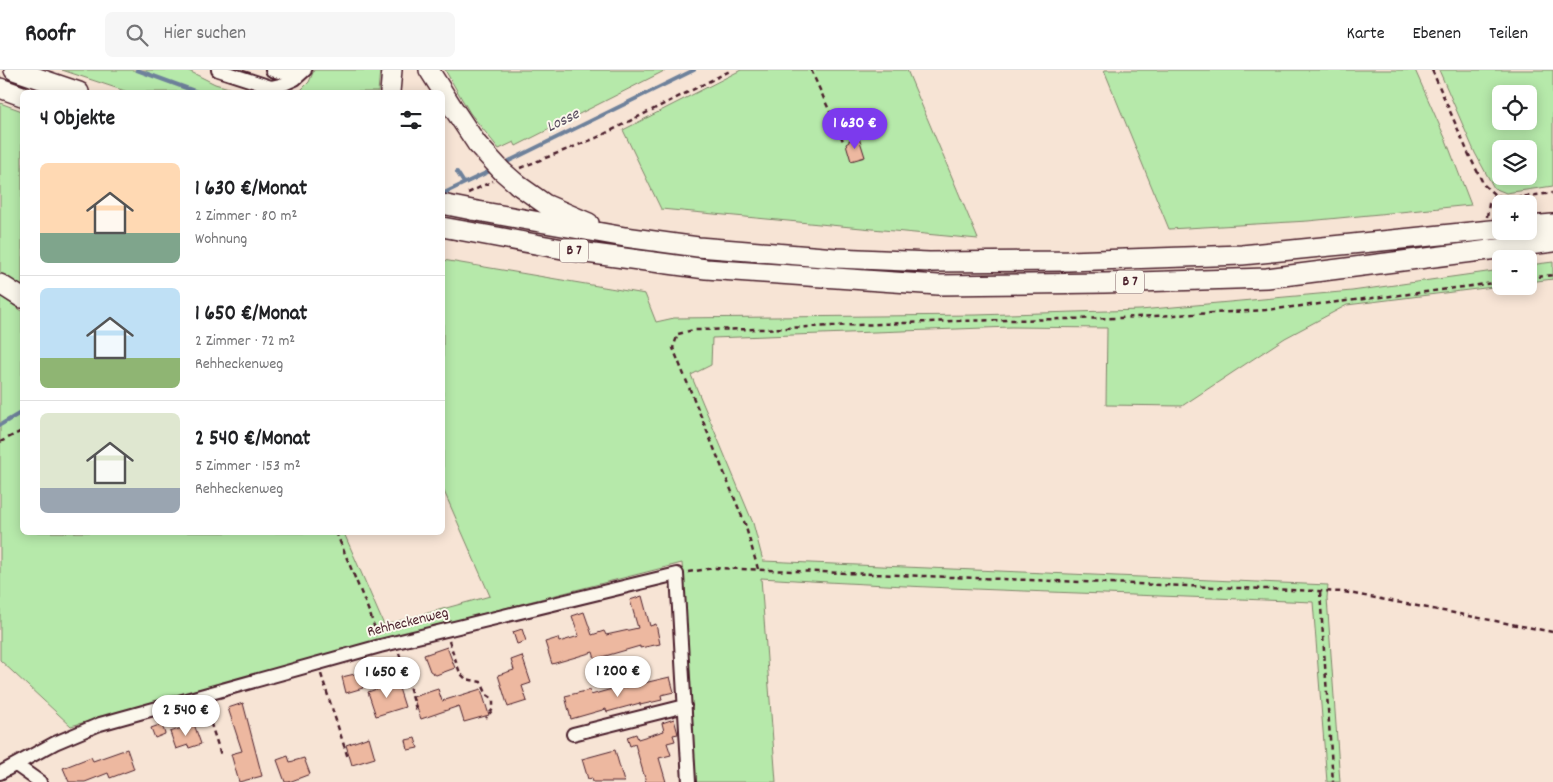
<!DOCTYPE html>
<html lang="de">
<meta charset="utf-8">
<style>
:root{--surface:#fff;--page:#f6f6f6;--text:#202124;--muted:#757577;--line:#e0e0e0;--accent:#7c3aed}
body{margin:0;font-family:Dekko,sans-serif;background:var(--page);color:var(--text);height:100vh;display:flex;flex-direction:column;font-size:19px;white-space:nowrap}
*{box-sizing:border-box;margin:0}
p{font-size:16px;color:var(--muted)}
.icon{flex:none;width:28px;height:28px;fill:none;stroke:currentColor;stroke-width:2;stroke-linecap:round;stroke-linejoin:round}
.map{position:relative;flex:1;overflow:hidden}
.panel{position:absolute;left:20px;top:20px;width:425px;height:445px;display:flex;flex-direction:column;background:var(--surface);border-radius:8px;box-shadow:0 2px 12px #0003}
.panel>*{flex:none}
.tools{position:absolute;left:1492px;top:15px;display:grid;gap:10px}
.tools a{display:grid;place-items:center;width:45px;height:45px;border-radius:8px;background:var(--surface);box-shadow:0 2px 12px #0003;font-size:25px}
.price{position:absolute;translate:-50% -42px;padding:0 11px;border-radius:18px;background:#fff;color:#222;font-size:16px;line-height:32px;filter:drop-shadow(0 1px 2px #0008)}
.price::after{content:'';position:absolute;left:50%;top:30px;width:15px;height:11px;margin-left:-8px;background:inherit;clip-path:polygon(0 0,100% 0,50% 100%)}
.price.current{background:var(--accent);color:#fff}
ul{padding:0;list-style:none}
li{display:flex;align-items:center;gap:15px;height:125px;padding:0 20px}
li+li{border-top:1px solid var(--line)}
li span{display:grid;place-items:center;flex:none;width:140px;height:100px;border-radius:8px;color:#555}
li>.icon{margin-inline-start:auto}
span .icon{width:60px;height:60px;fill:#fffc;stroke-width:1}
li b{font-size:21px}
h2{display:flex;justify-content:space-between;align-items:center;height:60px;padding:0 20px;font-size:21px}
header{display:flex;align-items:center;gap:30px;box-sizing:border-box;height:70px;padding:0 25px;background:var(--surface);border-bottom:1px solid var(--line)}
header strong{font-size:24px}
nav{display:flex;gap:28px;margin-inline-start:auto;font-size:18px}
.search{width:350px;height:45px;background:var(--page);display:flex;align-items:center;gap:12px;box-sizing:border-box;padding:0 18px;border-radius:8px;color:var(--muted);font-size:19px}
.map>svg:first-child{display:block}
.green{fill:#b6e9aa;stroke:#80846a;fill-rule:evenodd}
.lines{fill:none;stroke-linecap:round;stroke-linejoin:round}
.stream{stroke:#6e819b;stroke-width:4}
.building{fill:#edb8a0;stroke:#4a1f2b}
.minor-casing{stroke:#4a1f2b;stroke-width:16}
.highway-casing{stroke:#4a1f2b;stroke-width:22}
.path{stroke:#4a1f2b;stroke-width:2.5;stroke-dasharray:5 4;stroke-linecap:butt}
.minor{stroke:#fbf7ec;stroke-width:12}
.highway{stroke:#fbf7ec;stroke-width:19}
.highway-bridge-casing{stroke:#4a1f2b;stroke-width:22;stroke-linecap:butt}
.highway-bridge{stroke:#fbf7ec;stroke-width:19}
.labels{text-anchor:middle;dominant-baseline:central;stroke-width:4;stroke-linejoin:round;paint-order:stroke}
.shield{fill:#fbf7ec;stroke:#7f6065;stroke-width:1}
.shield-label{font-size:14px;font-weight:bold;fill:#4a1f2b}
.street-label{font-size:15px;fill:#4a1f2b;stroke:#fbf7ec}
.water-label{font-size:16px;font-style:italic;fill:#5c5063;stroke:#fbf7ec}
</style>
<header>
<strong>Roofr</strong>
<div class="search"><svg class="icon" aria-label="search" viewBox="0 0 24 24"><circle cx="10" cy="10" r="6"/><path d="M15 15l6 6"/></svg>Hier suchen</div>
<nav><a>Karte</a><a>Ebenen</a><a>Teilen</a></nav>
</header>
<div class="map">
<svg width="1553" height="712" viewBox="0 0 1553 712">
<rect width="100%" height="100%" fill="#f7e4d5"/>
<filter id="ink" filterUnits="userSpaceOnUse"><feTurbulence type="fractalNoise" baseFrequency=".02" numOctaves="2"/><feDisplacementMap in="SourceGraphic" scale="10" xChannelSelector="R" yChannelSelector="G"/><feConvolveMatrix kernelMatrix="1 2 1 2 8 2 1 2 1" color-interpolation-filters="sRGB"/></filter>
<g filter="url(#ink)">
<path class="green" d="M62,0h125l28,14 28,8h-115z
M314,0h66l-2,22h-79l10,-10z
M445,0h221l-150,76 -2,-4 -15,7 -29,-36z
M741,0h166l71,169 -317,-30 -38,-79z
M1104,0h311l31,70 25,65 -163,16 -139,8z
M1439,0h114v116l-47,7 -12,-5 -19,-35zM1501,24h28v27h-28zM1501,79h28v27h-28z
M0,33l22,8v177l-22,-14z
M443,190l202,34 11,28 18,-4 302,-3 164,-5 212,-19 149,-21v16l-154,19 -62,33 -103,68 -76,-1 1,-77 -96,-1 -299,11 -1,27 -20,10 62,148 10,38 565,24 -1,13 13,184h-13l-14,-180c-184,-8 -368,-12 -552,-24l15,204h-80l-14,-219 -311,79 -300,84 -71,-66v-364l22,15v221l322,1 40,92 106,-29 -47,-107z
M1553,192v17l-24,3v-17z"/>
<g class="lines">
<path class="stream" d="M137,0l60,22
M503,94l191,-94
M457,102l7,11
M442,124l50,-24
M0,355l22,-13"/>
</g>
<path class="building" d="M859,68l6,19 -14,4 -5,-17 3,-2v-2z
M642,526l8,30 6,-2 4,20 -20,4v-2l-45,13 -2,-7 -41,12 -7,-22 13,-4 1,4 20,-6 -7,-20 12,-4 8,23 12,-4 2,4 32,-7 -8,-28z
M522,559l4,12 -9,3 -4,-12z
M447,577l8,21 -19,7 -6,-4 -6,-16z
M522,586l9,27 -9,3 5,15 -19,6 -10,-32 16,-5 -3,-10z
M359,603l4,15 -17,5 -4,-16z
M670,607l4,15 -13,3 1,5 -22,5v-2l-33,9 -1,-3 -35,10 -6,-23 25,-6 1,5 31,-9v2z
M397,612l8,25 -29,9 -8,-24z
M438,619l4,12 39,-12 8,26 -25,7 -5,-16 -38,13 -8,-22z
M243,633l19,73 -23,6 -8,-28 11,-3 -14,-43z
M674,649l4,15 -5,1 2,6 -8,2 4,12 -12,3 7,24h-20l-11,-38 -5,2 -3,-9 9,-3 2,5 26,-8 -2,-8z
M162,654l3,10 -10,4 -4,-10z
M194,654l7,20 -12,4 -1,-3 -12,4 -6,-17z
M369,667l6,21 -23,7 -6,-20z
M415,668l3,10 -10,2 -2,-10z
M127,679l7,20 -24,9 -2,-5 -23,9h-16l-6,-14 28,-11 2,4z
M615,680l9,32h-31l-1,-4 -4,1 -6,-20z
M288,686l2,6 14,-4 6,16 -21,8h-4l-8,-22z"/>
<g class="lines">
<defs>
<path id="minor" d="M218,0l53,17 13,-3 11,-5 10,-9
M272,0c11,4 21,4 32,1
M573,664l112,-28
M16,695l24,17
M0,703l55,-30 45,-19 280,-78 297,-72 12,208"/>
<path id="highway" d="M14,0l65,22
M429,0l24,38 24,36
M0,18l22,8
M390,22l2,-22
M518,115l27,19 44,19
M472,140l153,27 73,10 138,11 93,4 139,-1 174,-6 259,-26
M1529,156l24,-2
M442,157l137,25 127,17 232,16 167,-2 162,-5 286,-36
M0,214l22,14"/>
</defs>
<use href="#minor" class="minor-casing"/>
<use href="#highway" class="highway-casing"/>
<path class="path" d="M811,0l33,73
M1432,0l37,85 15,30 11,10 16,3 42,-5
M520,98l76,-30 136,-68
M468,123l25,-12
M1487,147l2,-13 6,-9
M1495,200l2,12
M1529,208l24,-3
M0,372l22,-11
M336,462l34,82 7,21
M758,499l-13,-45 -72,-176 5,-14 15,-4 68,-1 192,-8 167,-3 146,-8 152,-17 83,-11
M688,502l27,-4 629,24 209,40
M1320,522l13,190
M449,571l11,32 6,6 15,3 6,13 6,4v10l-7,9
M399,583l18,59
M321,604l27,84
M205,636l16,49"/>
<use href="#minor" class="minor"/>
<use href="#highway" class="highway"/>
<defs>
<path id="highway-bridge" d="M477,74l25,27 16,14
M442,134l30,6"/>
</defs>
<use href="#highway-bridge" class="highway-bridge-casing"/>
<use href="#highway-bridge" class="highway-bridge"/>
</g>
</g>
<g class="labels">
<g class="shield">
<rect x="560" y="169.5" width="28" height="23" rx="4"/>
<rect x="1116" y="200.5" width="28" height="23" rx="4"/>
</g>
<g class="shield-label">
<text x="574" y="181">B 7</text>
<text x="1130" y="212">B 7</text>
</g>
<g class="street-label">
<text transform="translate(408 553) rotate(-14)">Rehheckenweg</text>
</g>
<g class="water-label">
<text transform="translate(563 51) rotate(-26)">Losse</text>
</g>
</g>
</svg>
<div class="tools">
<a><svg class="icon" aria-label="locate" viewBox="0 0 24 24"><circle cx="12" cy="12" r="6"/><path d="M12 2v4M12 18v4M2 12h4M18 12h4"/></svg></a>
<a><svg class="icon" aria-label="layers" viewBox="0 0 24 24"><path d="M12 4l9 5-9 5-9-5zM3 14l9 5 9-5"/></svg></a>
<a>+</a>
<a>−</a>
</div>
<b class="price current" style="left:855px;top:80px">1 630 €</b>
<b class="price" style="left:618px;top:628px">1 200 €</b>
<b class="price" style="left:387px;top:629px">1 650 €</b>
<b class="price" style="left:186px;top:667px">2 540 €</b>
<section class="panel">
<h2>4 Objekte<svg class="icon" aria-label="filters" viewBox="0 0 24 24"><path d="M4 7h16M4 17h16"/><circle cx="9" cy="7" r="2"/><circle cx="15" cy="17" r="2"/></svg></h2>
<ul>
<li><span style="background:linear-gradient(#ffd9b3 70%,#7fa58c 0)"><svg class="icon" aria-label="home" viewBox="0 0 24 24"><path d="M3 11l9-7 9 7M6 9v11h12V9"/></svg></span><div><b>1 630 €/Monat</b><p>2 Zimmer · 80 m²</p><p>Wohnung</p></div></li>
<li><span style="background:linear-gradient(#bfe0f5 70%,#8fb573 0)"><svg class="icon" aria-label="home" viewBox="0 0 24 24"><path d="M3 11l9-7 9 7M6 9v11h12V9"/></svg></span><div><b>1 650 €/Monat</b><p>2 Zimmer · 72 m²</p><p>Rehheckenweg</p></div></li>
<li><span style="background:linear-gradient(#dfe7d0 75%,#9aa5b1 0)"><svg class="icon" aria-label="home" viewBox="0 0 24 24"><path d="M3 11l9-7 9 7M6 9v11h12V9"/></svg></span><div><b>2 540 €/Monat</b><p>5 Zimmer · 153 m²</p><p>Rehheckenweg</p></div></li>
</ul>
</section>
</div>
